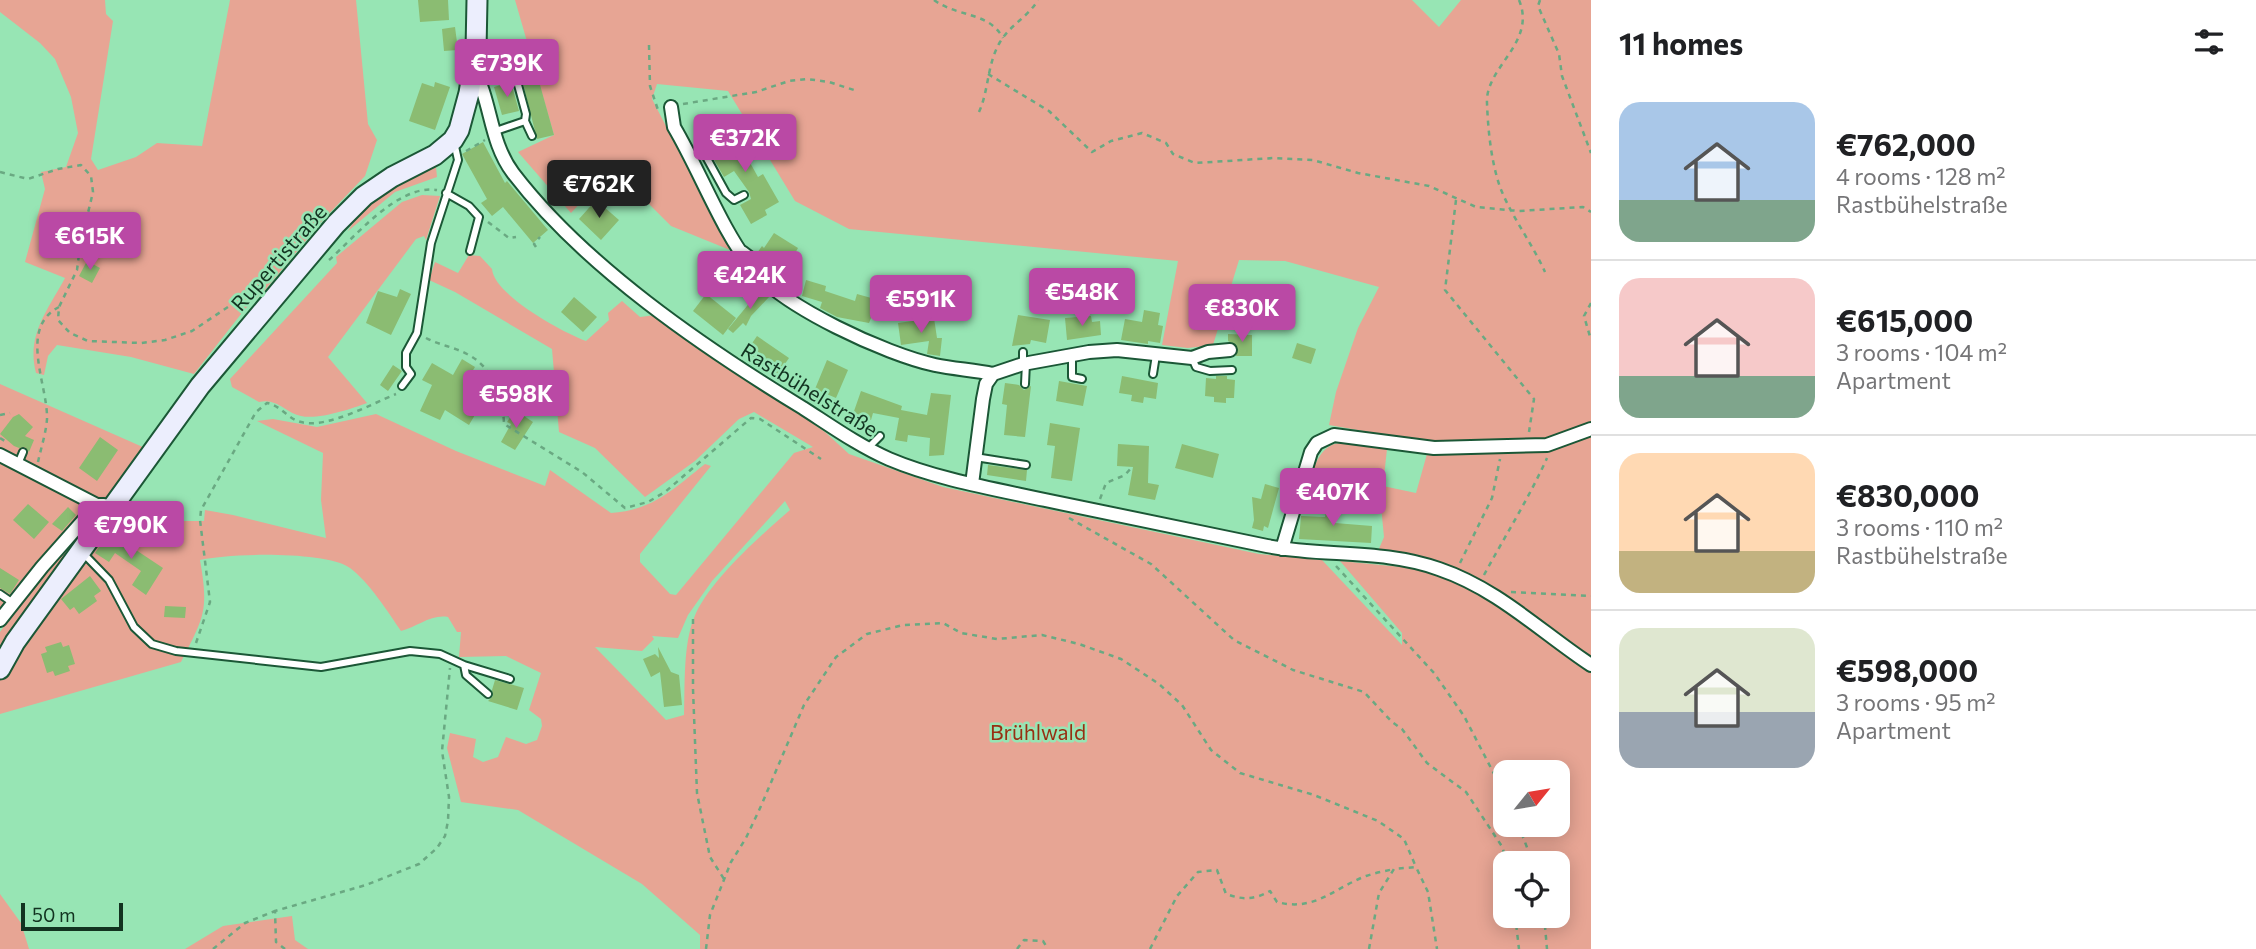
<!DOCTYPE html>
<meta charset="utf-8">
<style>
:root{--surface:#fff;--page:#f2f2f2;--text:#202124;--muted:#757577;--line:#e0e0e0;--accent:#ba49a5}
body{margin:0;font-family:Commissioner,sans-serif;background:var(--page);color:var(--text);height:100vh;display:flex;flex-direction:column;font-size:26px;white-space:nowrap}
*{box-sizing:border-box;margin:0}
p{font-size:23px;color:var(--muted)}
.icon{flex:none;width:38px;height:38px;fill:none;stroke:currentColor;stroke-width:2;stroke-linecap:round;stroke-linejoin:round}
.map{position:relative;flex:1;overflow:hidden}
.details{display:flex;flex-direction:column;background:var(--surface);width:665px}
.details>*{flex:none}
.needle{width:46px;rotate:60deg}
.buttons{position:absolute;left:1493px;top:760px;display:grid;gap:14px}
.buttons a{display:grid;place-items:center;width:77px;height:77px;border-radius:14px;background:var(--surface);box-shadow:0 4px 18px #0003;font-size:35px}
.scale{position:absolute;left:21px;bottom:18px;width:102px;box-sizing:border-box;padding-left:7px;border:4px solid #123320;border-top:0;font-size:19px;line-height:24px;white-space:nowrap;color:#123320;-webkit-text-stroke:5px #97e5b4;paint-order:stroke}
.price{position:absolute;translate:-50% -60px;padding:0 16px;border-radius:7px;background:var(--accent);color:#fff;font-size:23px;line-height:46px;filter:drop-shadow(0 2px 4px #0008)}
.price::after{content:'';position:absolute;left:50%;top:42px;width:21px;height:16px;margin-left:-10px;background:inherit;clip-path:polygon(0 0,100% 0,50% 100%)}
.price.on{background:#222;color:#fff}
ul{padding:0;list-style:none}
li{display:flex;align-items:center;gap:21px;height:175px;padding:0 28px}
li+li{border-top:2px solid var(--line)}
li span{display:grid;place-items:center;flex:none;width:196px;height:140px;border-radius:21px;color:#555}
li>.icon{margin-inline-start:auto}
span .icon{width:84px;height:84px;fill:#fffc;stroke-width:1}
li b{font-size:30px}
h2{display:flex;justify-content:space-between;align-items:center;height:84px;padding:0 28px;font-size:30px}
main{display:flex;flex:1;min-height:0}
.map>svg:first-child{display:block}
.green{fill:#e7a594;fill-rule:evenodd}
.building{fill:#8bbc72}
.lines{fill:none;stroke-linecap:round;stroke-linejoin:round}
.service-casing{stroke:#1b5736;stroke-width:10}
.minor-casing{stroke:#1b5736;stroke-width:16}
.secondary-casing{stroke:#1b5736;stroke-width:23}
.path{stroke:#6aa982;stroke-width:2.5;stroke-dasharray:5 5;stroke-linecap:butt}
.service{stroke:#fff;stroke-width:6}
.minor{stroke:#fff;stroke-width:12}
.secondary{stroke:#eceefd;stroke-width:19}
.labels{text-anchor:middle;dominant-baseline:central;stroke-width:5;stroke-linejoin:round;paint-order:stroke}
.street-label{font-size:21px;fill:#123320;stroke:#97e5b4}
.park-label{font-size:21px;fill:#972f12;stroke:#97e5b4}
</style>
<main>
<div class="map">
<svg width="1591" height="949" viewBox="0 0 1591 949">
<rect width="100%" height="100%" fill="#97e5b4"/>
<path class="green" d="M0,0h105l1,14 7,7 -22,138 7,11 38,-13 21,-14 45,3 28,-146h126l12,124 9,16 -12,36 -43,45 -57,69 -20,19 -51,65 -63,-17 -74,-12 -9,11 -4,19 -8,-2c-10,-38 12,-63 29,-95l-40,-16 20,-73 -4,-17 25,-5 12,-34 -7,-36 -16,-38 -15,-16 -40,-31z
M515,0h897l27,27 22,-27h130v949h-891v-14l-58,-51 -124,-74 -57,-8 -14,-54 3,-15 26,6 -3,18 10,5 15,-5 8,-20 20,7 11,-4 5,-14 -1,-7 -12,-9 12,-37 -35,-17 -47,1 2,-25h-4l-9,-15c-17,-3 -31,10 -47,14 -13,-19 -32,-49 -51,-63 -24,-17 -121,-15 -150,-8 9,51 4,57 -19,102l-181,52v-82l5,-7 -5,-4v-237l145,64 -49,68 34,15 9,-10h65l1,-11 28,5 93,23 -5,-38 2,-47 -66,-32 16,-2 44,8 59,-13 80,37 89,35 5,-16 61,43c43,-3 62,-24 94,-49l6,2 -71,88v8l30,32 6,1 118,-142 19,-6 -59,-35 -15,7 -44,42 -50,36 -50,-49 -36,-16 -7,-83 -97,-57 -26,-12 6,-18 23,11 11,-18 11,1 12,13c2,26 70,63 94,72l23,-21 -1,-7 14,-12 18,16 16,-2 169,117 24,22 94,33 316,67 63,6 80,85v-12l-62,-72 72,7 27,7 -61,-24 6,-14 -3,-31 -73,-21c16,-55 32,-43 79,-36l-4,37 33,7 11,-39h51l1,-12 -64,-2 -86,-15 7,-33 22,-64 21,-41 -94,-26 -46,-1 -26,85 -25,3 -26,-3 16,-84 -329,-32 -54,-28 -67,-110 -71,-7 -5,15 78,151 -59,-24 -58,-58 -42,45 -53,-61 36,-17zM785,501l5,9c-29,25 -83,73 -96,108 -11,27 -9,68 -10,97l-18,5 -71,-73 47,4 12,-12 -2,-3 26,2 10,-23 24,-34zM1505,772h53v52h-53zM1505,863h53v52h-53z
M436,167l1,10 -42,15 -47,39c19,-33 53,-53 88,-64z
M422,195l18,1 -14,44 -2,-4 -8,3 -88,118 39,46c-16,6 -49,17 -66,13 -16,-3 -23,-18 -42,-14l-27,-15 -2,-8 107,-116 -1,-6 66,-55z
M0,894l21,29 8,26h-29z
M292,916l3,24 13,9h-123l38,-23z"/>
<path class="building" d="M418,0h30l1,20 -29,2z
M455,27l3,23 -14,1 -2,-22z
M535,67l19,68 -17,4 -17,-67z
M435,82l15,5 -15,43 -26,-9 13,-38 12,4z
M511,82l8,29 -17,4 -8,-28z
M736,126l18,29 -6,4 10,18 5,-3 16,28 -14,8 2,5 -16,9 -11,-19 11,-6 -2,-7 -15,-21 -10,6 -11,-19 10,-6 -7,-13z
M483,142l22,41 2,-2 41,49 -15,13 -30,-36 -11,9 -11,-13 6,-4 -25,-45z
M596,200l23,20 -18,20 -22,-21z
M774,233l24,15 -14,25 -27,-20 5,-7 2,2z
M87,261l13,7 -8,15 -13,-7z
M806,280l20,6 -1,5 30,10 2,-7 25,7 -4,17 -6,-2 -3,7 -32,-6 -17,-9 2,-6 -20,-6z
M400,289l11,5 -20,41 -25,-12 12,-32 19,6z
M761,289l9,7 -19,20 -5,10 -3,-3 -10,10 -5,-4z
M706,294l30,24 -13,17 -30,-24z
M574,297l23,20 -14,15 -22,-20z
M1144,310l16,3 -2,12 5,1 -3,17 -12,-2v3l-27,-4 4,-21 17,3z
M1018,315l32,5 -4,23 -15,-3 -1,4 -18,2z
M1091,316l1,6 8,-1 1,14 -34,5 -2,-22z
M934,318l3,20h5l-2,18 -13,-2 2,-13 -28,4 -3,-22z
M1228,334l24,1v21h-16l1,-10 -9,-5z
M757,336l32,22 -11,16 -32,-22z
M1297,343l19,6 -5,15 -19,-6z
M462,359l13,8 -10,16 21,13 -17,29 -24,-15 -5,10 -20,-9 12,-26 -10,-5 10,-17 21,12z
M827,360l21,10 -12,28 -21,-9z
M393,365l9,6 -14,20 -8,-6z
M1122,376l36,7 -2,16 -12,-2 -1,6 -12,-2 1,-6 -13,-2z
M1216,376h11v3l8,1 -1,18h-8v5l-12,-1v-5l-9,-1 1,-18 10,1z
M1059,381l28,5 -4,20 -27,-5z
M1005,383l14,2 5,5 7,-4 -6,51 -21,-2 3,-30 -5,-1z
M861,391l41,15 -1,4 26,5 4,-22 20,2 -7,60 -15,1 1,-18 -22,-3 -1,7 -12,-2 4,-22 -26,-5 -2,7 -18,-6z
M515,410l18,12 -18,28 -14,-8 10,-18 -4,-2z
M19,414l14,13 -8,9 9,4 -5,12 -4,-5 -6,1 -5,-2 -14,-12 13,-17z
M1050,423l30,5 -8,53 -21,-3 4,-32 -8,-1z
M100,437l18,13 -21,31 -18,-13z
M1118,444l31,2 -1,37 11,2 -4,15 -27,-5 5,-28 -16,-1z
M1182,444l37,10 -6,24 -38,-10z
M988,465l39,5 -1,11 -39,-6z
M1265,484l14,4 -11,40 -4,-2 -1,5 -11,-3 2,-8 -2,-23 9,2z
M1328,501l11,3 -4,19 37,3 -1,17 -72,-4 2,-23 24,1z
M28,504l21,18 -15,17 -21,-19z
M68,507l8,8 -14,16 -10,-7z
M109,532l54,36 -17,27 -14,-10 9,-14 -26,-18 -6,9 -14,-9z
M0,568l19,12 -9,14 -10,-6z
M90,576l11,15 -7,5 3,5 -18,13 -5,-7 -4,3 -9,-11z
M165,606l21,1 -1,11 -21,-1z
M61,642l2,5 6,-2 6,19 -7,2 2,5 -15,5 -2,-5 -6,2 -6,-19 6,-2 -2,-5z
M658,647l13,25 8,3 3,30 -18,2 -4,-35 -9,5 -8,-18 12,-5 4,4z
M495,680l29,8 -7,22 -29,-9 5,-5 -1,-6z"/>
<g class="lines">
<defs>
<path id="service" d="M525,121l7,15
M493,132l32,-11 1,-7 -11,-40
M693,158l11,-5 22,40 8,7 10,-5
M446,193l23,13 10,11 -9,34
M744,250l29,22
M1072,354v23l10,2
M1192,358l4,9 14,4 22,-1
M1023,364v-12
M1153,374l3,-19
M1025,384l1,-21
M402,386l9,-12 -5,-7v-14l11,-20 14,-90 27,-83 -4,-18
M868,448l12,-12
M975,457l51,8
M18,464l5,-12
M82,552l27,28 25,47 18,17 24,7 145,16 89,-16 30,3 24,11 2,10 22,19
M0,594l13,9
M464,665l46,14"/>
<path id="minor" d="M473,68c19,34 16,73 40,105 71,93 190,174 290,235 28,18 56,38 86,51 47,20 105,30 156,41 74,15 148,30 222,46 57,11 117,3 172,23 59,20 102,63 152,96
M671,107l3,20c26,44 47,102 78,141 31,39 133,86 183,97 19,4 39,5 58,9
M0,455l97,50h7
M972,484l11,-85 3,-15 7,-10 30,-10 66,-12 28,-2 75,8 16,-6 22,-2
M1282,549l29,-97 6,-9 17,-8 100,13 113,-3 44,-16
M0,620l42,-53 55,-62"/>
<path id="secondary" d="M0,669l15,-27 185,-256 136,-162 28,-28 28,-19 43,-22 18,-15 6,-10 10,-37 7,-43 1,-50"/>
</defs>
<use href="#service" class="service-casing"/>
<use href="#minor" class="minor-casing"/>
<use href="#secondary" class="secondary-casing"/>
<path class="path" d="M934,0c25,18 54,11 69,38
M1519,0c18,43 -34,67 -32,103 1,27 4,58 13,84 11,29 32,56 45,85
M1540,0l-2,6 21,48 3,22 29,77
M649,45l1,41 8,24
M988,74l61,37 43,41 19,-11 31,-8 24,10 7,11 22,9 79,-5 39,2 45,13 71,13 47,21 43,4 64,-4 8,5
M683,104l73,-12 33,-11 18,-2 22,3 25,8
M979,112c10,-22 8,-48 21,-70 10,-17 28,-25 38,-42
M466,151l19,-11
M0,172l28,7 30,-10 23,-4 10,11 2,16 -13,54 -3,24 -18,37 -1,13 12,13 18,8 53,2 24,-3 27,-9 72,-48
M1456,200l-11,90 89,109 -5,33
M488,222l21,16 7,-1
M536,247l-2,-3 6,-7
M329,260c27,-24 69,-76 108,-70
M1591,303l-7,13 7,24
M426,338c13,7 28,9 41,16 26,13 36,43 37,70l78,48 43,36 23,-6 17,-10 86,-74 9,1 61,40
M0,415l10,-2
M0,438l8,5
M38,462c3,-14 8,-29 9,-43 1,-34 -29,-91 12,-112
M1100,499l6,-16 19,-8 7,-8
M1069,518l82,46 83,76 59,30 71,22 28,30 10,7 25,34 39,29 37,56 2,15
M1460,563l32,-65 8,-39
M1336,566l98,107 30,43 41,79
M1484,575c21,-39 45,-77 63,-117
M1511,592l80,4
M693,619v70l4,104 13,64 14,22
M196,643l14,-41 -10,-82 1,-10 55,-98 11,-9c13,2 21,16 34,19 26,7 70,-18 95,-28
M1518,824l15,39
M1515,915l4,34
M1544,915l3,34
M213,949l32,-26 30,-12
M285,949l-9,-7 -1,-31 91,-26 53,-21 18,-16 8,-12 3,-15 1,-24 -7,-46 8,-83
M706,949l4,-34 21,-53 15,-24 15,-32 43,-101 32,-48 31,-23 36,-9 40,-2 18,10 36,6 45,-4 37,9 42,15 38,25 23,21 29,45 29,23 74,22 64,26 26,18 12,28
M1017,949l7,-9 19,1 5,8
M1150,949l27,-53 21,-24 19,-2 9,24c17,6 28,6 44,-3l7,11c38,10 57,-14 89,-26 9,-3 19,-5 28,-7
M1369,949l10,-56 15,-24 22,-2 12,25 9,57"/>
<use href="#service" class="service"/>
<use href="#minor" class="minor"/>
<use href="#secondary" class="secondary"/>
</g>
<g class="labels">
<g class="street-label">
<text transform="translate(278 257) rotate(-49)">Rupertistraße</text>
<text transform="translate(810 389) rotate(32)">Rastbühelstraße</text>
</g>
<g class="park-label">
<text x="1038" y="731">Brühlwald</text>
</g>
</g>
</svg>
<div class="buttons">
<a><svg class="needle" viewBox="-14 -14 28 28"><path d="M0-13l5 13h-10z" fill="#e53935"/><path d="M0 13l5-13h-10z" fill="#757577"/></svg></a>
<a><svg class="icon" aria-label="locate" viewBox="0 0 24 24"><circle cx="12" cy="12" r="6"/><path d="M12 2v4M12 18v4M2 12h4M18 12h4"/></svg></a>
</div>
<div class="scale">50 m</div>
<b class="price" style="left:507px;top:99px">€739K</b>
<b class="price" style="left:745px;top:174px">€372K</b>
<b class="price on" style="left:599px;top:220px">€762K</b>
<b class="price" style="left:90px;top:272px">€615K</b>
<b class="price" style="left:750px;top:311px">€424K</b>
<b class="price" style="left:1082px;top:328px">€548K</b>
<b class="price" style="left:921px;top:335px">€591K</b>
<b class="price" style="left:1242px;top:344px">€830K</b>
<b class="price" style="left:516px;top:430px">€598K</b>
<b class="price" style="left:1333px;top:528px">€407K</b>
<b class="price" style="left:131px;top:561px">€790K</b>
</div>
<section class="details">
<h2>11 homes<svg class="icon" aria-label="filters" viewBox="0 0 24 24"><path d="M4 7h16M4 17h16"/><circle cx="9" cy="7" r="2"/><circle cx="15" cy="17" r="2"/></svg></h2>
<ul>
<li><span style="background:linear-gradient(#a9c7e8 70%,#7fa58c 0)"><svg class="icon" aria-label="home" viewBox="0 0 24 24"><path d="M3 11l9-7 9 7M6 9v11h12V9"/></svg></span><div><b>€762,000</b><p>4 rooms · 128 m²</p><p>Rastbühelstraße</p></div></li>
<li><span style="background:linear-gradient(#f6c9c9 70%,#7fa58c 0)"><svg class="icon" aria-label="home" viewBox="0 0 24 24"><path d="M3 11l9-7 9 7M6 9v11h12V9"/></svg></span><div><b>€615,000</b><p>3 rooms · 104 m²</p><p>Apartment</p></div></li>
<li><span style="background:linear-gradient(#ffd9b3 70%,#c2b280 0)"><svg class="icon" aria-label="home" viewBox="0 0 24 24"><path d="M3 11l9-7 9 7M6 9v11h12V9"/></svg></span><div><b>€830,000</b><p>3 rooms · 110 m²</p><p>Rastbühelstraße</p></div></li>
<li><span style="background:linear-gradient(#dfe7d0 60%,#9aa5b1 0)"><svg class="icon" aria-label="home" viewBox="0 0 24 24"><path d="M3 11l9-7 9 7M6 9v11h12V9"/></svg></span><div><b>€598,000</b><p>3 rooms · 95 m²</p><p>Apartment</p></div></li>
</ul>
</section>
</main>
